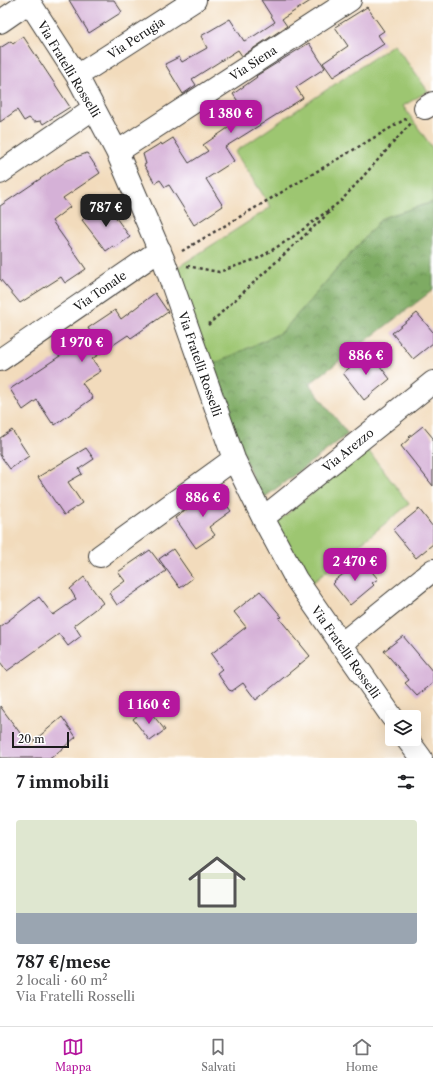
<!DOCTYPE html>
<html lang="it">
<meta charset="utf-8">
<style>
:root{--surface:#fff;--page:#f6f6f6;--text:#202124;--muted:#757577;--line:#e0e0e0;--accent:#b5179e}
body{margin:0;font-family:"Libre Caslon Text",serif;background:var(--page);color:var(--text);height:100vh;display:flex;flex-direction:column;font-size:15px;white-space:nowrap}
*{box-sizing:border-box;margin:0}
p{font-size:13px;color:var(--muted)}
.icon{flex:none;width:22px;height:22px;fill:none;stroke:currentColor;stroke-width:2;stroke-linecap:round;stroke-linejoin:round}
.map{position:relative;height:758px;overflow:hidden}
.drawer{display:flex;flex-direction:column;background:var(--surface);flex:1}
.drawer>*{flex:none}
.fabs{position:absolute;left:385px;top:710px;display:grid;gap:8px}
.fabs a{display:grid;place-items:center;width:36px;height:36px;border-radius:4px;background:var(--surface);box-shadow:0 4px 16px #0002;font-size:20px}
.scale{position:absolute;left:12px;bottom:10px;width:57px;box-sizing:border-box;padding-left:4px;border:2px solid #1c1c1c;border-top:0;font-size:11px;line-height:14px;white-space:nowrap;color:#1c1c1c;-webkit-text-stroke:3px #fff;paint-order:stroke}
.price{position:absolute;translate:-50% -34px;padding:0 9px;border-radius:8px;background:var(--accent);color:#fff;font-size:13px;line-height:26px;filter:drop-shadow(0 1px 2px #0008)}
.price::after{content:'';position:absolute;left:50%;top:24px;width:12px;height:9px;margin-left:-6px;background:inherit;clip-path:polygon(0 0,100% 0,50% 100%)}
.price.current{background:#222;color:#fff}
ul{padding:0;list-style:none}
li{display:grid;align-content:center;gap:8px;height:212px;padding:0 16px}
li span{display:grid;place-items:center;height:124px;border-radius:4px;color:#555}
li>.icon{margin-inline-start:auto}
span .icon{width:72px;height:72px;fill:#fffc;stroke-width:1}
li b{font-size:17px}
h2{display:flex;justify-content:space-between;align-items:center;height:48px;padding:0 16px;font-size:17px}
.dock{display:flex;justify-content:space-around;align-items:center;height:56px;border-top:1px solid var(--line);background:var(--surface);font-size:11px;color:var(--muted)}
.dock a{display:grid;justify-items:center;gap:2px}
.dock .current{color:var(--accent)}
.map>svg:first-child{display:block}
.grass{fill:#9dc671;stroke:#5c7146}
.forest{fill:url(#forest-crowns);stroke:#4d6440}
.building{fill:#d5b1d7}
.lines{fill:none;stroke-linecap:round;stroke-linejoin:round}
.minor-casing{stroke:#3c3934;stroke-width:24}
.path{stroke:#3c3934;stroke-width:2.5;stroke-dasharray:3 3;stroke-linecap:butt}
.minor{stroke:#fff;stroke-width:22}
.labels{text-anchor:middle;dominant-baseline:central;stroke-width:3.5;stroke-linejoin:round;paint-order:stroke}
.street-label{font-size:12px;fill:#1c1c1c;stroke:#fff}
</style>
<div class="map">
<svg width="433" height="758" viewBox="0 0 433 758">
<defs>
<pattern id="forest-crowns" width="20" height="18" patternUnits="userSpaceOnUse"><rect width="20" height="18" fill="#7eab63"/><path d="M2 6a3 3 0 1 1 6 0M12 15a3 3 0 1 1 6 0" fill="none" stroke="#668a51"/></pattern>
</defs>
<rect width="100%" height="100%" fill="#fff"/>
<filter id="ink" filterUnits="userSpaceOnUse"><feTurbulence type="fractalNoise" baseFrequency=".025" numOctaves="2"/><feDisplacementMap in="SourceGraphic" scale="8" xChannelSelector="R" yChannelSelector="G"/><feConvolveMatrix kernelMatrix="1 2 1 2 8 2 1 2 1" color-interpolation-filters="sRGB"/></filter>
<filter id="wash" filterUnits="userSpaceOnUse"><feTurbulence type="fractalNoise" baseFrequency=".012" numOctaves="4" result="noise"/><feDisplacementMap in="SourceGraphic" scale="16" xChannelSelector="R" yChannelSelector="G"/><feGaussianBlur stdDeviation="0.9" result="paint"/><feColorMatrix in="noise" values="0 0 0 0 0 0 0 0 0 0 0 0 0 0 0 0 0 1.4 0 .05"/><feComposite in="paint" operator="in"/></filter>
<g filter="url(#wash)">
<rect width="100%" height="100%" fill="#f2dbbc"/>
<path class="grass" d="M394,44l34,47 -25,15 30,43v53l-51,16 -100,114 -72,34 -35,-97 96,-62 -36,-55z
M367,449l42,55 -98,80 -35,-61z"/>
<path class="forest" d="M433,202v88l-124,94 39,50 -87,66 -51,-134 72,-34 100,-114z"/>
<g id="blocks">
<path class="building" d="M69,0h45l8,12 -33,21z
M261,0h51l-30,19 5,7 -45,30 -4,-6 -46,29 4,6 -13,9 -18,-30 14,-7 3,5 25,-14 -6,-12 29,-17 14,22 10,-5 21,-14z
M367,7l17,24 -6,4 6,9 -51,33 -10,-14 25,-17 -13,-19z
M23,36l47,71 -27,17 -2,-3 -7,1 -5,-4 -5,3 -7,-11 -17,12v-74l11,-7 2,3z
M309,43l16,25 -29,19 7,11 -78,49 9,14 -28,18 17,27 -29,19 -25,-40 -4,2 -5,-7 -5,3 -11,-18 2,-1 -3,-10 18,-11 1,2 11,-7 16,25 19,-12 -5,-6 44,-30 -14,-21 24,-17 -1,-1z
M87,153l13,20 -37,25 7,9 -18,14 34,48 -21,14 -4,-6 -41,26 -20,-24v-73l68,-46z
M106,204l24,33 -16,11 -1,-2 -7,5 -24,-31z
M155,293l13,19 -37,26 -3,-3 -36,24 9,12 -19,12 11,15 -38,27 -2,-3 -1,1 -15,-23 -14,10 -13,-21 53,-35 -1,-2 29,-19 -3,-5 27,-18 6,9z
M417,313l16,19v11l-20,16 -21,-26z
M369,352l21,27 -26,21 -21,-27z
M423,426l10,12v48l-32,-40 9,-8 -1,-1z
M12,430l17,26 -19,13 -10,-14v-17z
M86,448l8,11 -15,10 3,5 -14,8 14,21 -18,12 -26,-38z
M215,489l16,22 -22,16 6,8 -19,13 -21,-30z
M419,509l14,18v17l-17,14 -23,-28z
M173,549l20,29 -13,10 -21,-29z
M150,550l16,21 -49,34 -8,-12 16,-12 -7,-9z
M362,560l16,19 -6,4 2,2 -24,20 -17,-21 2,-2 -1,-1z
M84,577l19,26 -29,22 7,11 -13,10 -9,-12 -52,37 -7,-9v-35l39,-30 14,18 23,-16 -6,-10z
M260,591l22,26 -3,1 31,38 -54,44 -13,-17 -11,8 -3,-1 -12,-17 5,-4 -11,-15 35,-27 -12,-15z
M403,636l30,36v11l-16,13 -12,-13 4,-3 -25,-29z
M0,706l29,39 33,-28 14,20 -25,21h-51z
M147,708l18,22 -15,11 -17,-22z"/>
</g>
</g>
<g filter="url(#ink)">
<use href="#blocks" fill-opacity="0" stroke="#3c3934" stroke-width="1"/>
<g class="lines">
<defs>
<path id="minor" d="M28,0l49,76 40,76 47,109 70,198 29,59 33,61 96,138
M0,22l29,-20
M77,76l118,-76
M425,108l8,-5
M117,152l233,-152
M0,173l94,-65
M0,360l160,-110
M263,518l170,-136
M100,556l134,-97
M340,645l93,-75
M407,739l14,19"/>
</defs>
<use href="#minor" class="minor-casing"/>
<path class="path" d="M182,251l227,-134
M187,266l32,6 40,-14 31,-19 51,-38 71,-79
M208,325l124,-115"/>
<use href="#minor" class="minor"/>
</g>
</g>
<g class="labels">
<g class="street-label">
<text transform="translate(136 38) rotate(-33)">Via Perugia</text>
<text transform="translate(253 63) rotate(-33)">Via Siena</text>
<text transform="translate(69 69) rotate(59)">Via Fratelli Rosselli</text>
<text transform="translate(100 291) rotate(-35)">Via Tonale</text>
<text transform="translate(200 364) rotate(71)">Via Fratelli Rosselli</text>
<text transform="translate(348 450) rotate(-39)">Via Arezzo</text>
<text transform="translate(346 652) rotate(55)">Via Fratelli Rosselli</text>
</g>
</g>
</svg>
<div class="fabs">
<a><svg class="icon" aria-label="layers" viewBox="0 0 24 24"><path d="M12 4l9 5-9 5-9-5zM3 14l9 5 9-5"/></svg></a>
</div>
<div class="scale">20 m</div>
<b class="price" style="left:231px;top:134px">1 380 €</b>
<b class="price current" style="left:106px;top:228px">787 €</b>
<b class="price" style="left:82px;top:363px">1 970 €</b>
<b class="price" style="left:366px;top:376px">886 €</b>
<b class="price" style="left:203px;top:518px">886 €</b>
<b class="price" style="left:355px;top:582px">2 470 €</b>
<b class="price" style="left:149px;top:725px">1 160 €</b>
</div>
<section class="drawer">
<h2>7 immobili<svg class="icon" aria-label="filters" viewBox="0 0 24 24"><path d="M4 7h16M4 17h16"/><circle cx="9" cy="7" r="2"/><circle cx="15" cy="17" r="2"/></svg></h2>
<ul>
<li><span style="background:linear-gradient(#dfe7d0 75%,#9aa5b1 0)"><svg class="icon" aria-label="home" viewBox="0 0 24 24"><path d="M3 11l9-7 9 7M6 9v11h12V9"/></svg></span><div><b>787 €/mese</b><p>2 locali · 60 m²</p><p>Via Fratelli Rosselli</p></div></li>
</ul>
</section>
<nav class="dock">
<a class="current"><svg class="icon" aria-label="map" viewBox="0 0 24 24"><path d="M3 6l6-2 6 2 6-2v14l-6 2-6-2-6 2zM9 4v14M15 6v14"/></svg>Mappa</a>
<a><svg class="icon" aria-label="saved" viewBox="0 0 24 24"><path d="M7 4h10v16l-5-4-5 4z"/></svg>Salvati</a>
<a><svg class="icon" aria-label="home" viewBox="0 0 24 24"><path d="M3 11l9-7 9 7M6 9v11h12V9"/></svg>Home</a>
</nav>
